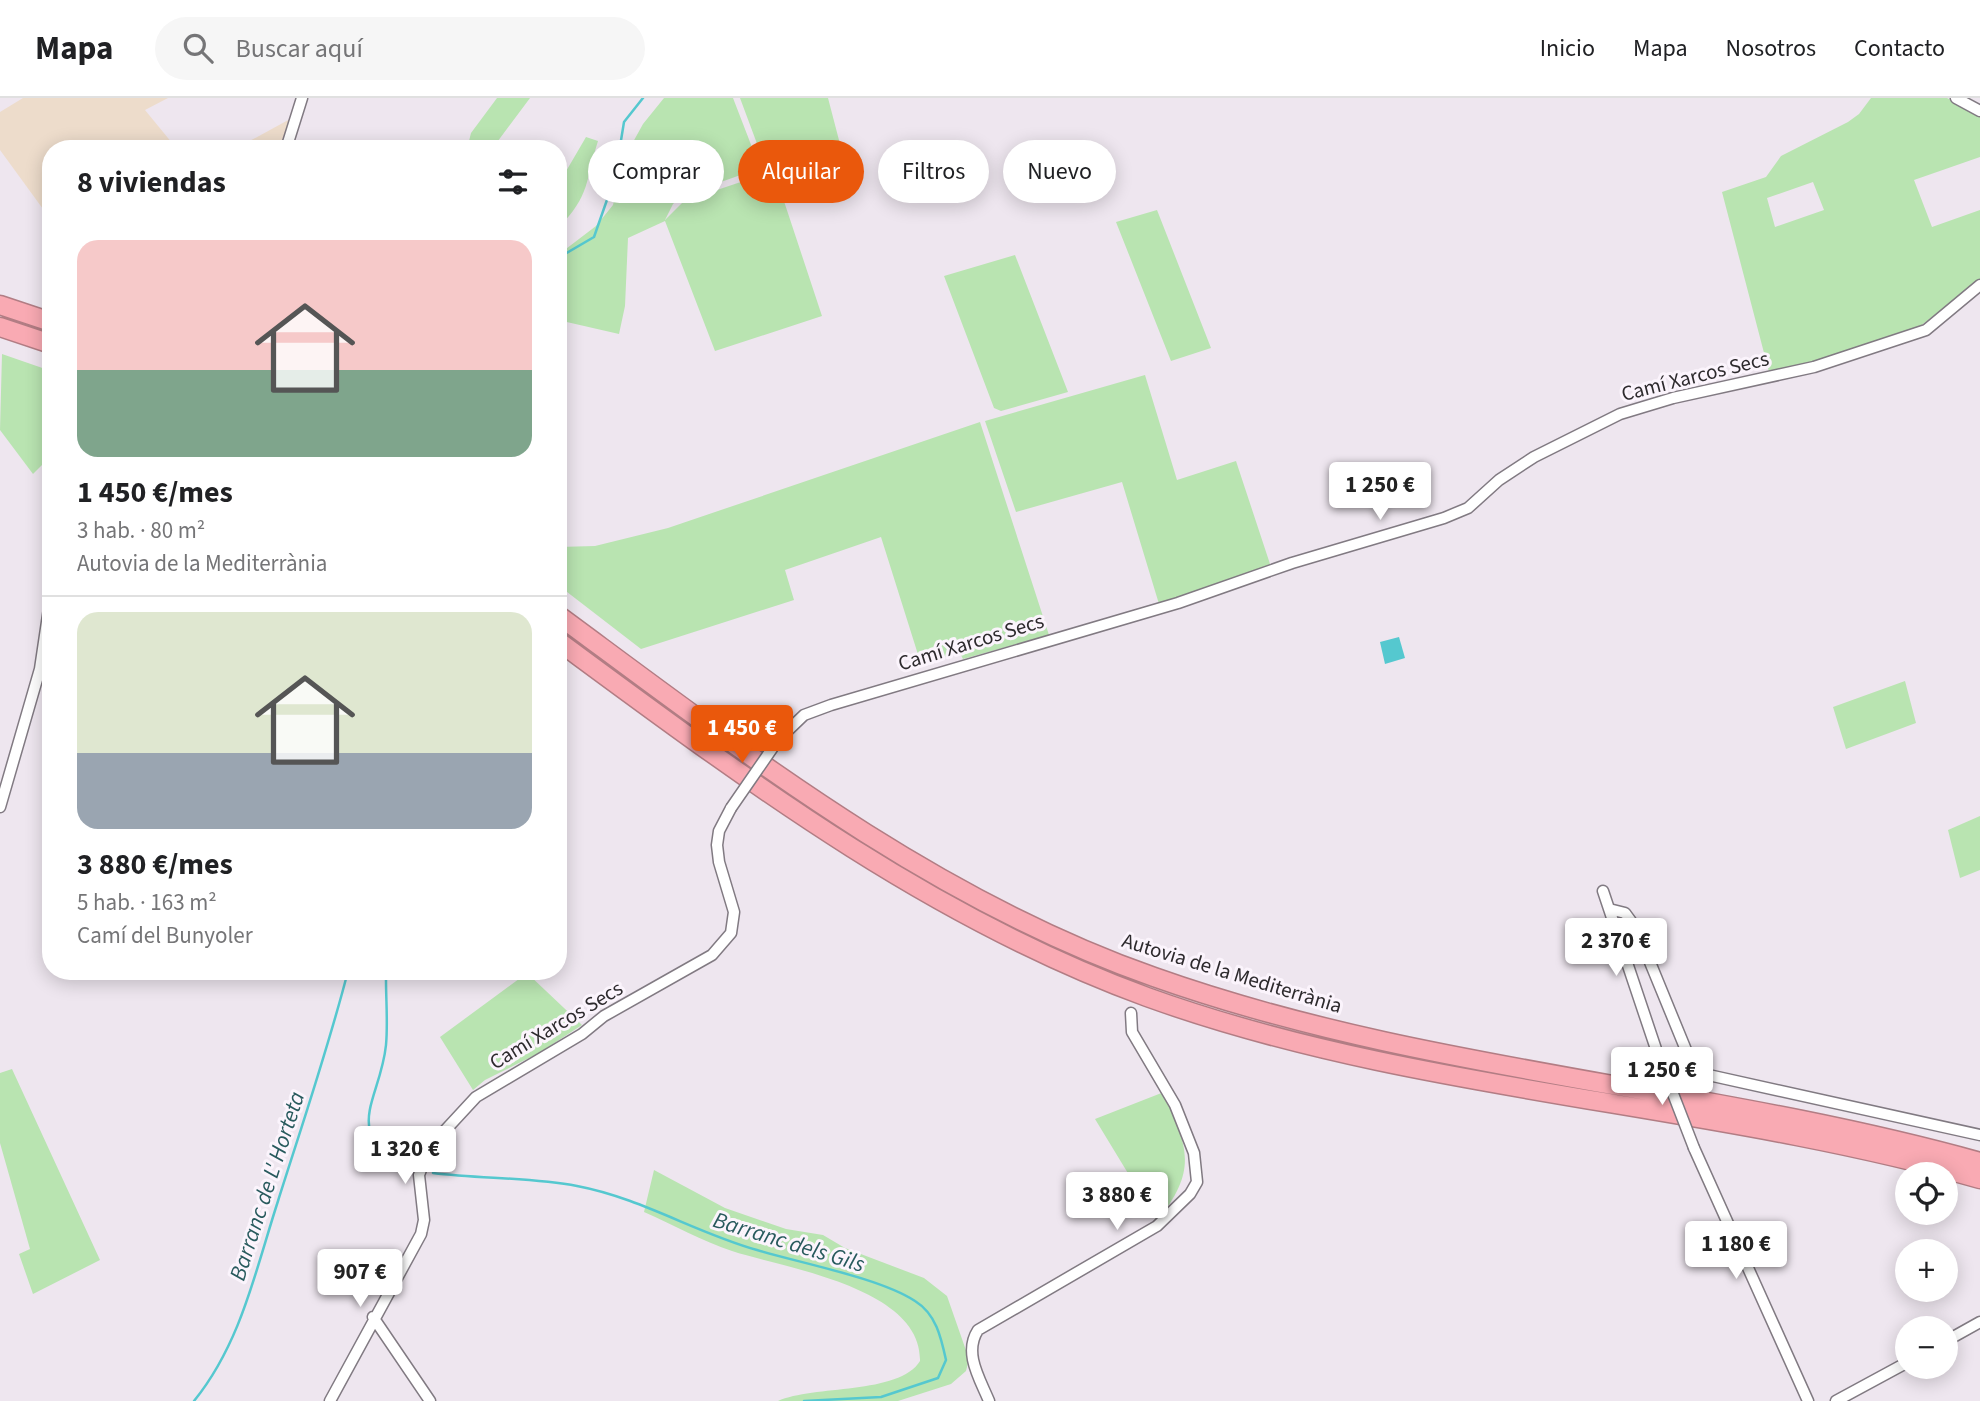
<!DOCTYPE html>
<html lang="es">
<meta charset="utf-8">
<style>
:root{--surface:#fff;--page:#f6f6f6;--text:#202124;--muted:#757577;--line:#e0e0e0;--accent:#ea580c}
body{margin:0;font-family:"Source Sans 3",sans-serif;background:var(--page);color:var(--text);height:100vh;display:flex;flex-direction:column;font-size:26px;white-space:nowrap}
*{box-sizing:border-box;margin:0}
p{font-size:23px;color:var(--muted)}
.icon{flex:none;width:38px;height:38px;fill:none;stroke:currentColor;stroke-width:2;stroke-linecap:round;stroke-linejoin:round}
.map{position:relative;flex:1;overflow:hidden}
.drawer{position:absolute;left:42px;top:42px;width:525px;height:840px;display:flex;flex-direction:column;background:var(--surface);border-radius:28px;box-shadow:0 4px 18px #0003}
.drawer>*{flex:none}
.banner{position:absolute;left:588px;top:42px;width:665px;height:63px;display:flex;gap:14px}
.controls{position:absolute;left:1895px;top:1064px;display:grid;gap:14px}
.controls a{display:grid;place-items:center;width:63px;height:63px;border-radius:50%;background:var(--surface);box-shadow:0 4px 18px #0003;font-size:35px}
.price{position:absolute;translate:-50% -60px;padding:0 16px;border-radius:7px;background:#fff;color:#222;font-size:23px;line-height:46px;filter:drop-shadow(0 2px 4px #0008)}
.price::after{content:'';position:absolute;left:50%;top:42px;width:21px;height:16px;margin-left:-10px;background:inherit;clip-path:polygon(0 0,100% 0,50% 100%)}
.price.current{background:var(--accent);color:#fff}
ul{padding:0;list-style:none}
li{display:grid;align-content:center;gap:14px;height:371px;padding:0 35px}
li+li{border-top:2px solid var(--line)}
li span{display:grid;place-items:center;height:217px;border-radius:21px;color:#555}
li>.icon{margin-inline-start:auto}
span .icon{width:126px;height:126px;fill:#fffc;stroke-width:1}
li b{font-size:30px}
h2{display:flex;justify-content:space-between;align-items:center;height:84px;padding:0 35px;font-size:30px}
.pill{padding:0 24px;border-radius:32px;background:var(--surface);box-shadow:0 4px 18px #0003;font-size:24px;line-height:63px}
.pill.current{background:var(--accent);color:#fff}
header{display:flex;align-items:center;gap:42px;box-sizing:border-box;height:98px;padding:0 35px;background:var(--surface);border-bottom:2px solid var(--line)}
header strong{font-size:33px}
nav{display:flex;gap:38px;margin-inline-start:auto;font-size:24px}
.search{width:490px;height:63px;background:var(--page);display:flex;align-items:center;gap:18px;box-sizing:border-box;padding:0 24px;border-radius:38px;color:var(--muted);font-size:26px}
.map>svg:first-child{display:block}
.industrial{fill:#eddccb}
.green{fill:#b9e4b1;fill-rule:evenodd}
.water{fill:#55c8cf}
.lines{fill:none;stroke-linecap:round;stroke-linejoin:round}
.stream{stroke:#55c8cf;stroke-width:2.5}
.street-casing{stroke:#817a82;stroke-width:13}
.highway-casing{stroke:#b27d84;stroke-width:21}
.street{stroke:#fff;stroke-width:10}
.highway{stroke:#f9aab3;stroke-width:18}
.street-bridge-casing{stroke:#817a82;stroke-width:13;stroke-linecap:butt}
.street-bridge{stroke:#fff;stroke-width:10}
.labels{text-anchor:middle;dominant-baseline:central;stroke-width:6;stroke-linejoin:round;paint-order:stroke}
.street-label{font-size:21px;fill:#2d2a2d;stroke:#fbf4fc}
.water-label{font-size:23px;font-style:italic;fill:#285a5d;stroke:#fbf4fc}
</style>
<header>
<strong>Mapa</strong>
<div class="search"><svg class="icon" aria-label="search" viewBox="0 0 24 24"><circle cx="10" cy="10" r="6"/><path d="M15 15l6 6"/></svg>Buscar aquí</div>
<nav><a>Inicio</a><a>Mapa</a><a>Nosotros</a><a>Contacto</a></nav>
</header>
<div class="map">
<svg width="1980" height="1303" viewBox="0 0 1980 1303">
<rect width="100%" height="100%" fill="#eee6ef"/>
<path class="industrial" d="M23,0h145l-23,12 32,39h-126v71l-51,-70v-38z
M290,21l-11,30h-44z"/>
<path class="green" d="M497,0h33l-38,51h-25l4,-16z
M664,0h69l27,70 -78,28 -9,8 -8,16 19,-19 90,-30 48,145 -107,35 -50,-130 -37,17 -3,68 -6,28 -61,-14v-65l38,-29 17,-21 9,-43 21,-38z
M740,0h88l12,46 -74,24z
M1871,0h76l33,17v42l-66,23 18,47 48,-17v70l-65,50 -102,32 -44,10 -47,-180 44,-15 15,-21 67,-34 11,-8zM1813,84l11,28 -49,17 -8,-29z
M586,39l12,4c-13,40 -7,54 -40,87v-43z
M1157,112l54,138 -40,13 -55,-139z
M1015,157l53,137 -67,19 -7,-3 -50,-132z
M2,256l49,17v85l-18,18 -33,-44z
M1145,277l32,105 59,-19 35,106 -112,37 -37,-122 -106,30 -31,-91z
M980,324l69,213 -86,24 -3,-6 -39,11 -40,-127 -96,33 9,30 -153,49 -83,-64v-38l37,-1 73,-18z
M1905,583l11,42 -70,26 -13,-42z
M1980,718v54l-20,8 -12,-48z
M527,875l55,52 -43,28 -54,27 -12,10 -33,-53z
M12,971l88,191 -67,34 -14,-40 11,-5 -30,-106v-70z
M1164,994c23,55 35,77 -7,129l-62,-102z
M654,1072l71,38 61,21 37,6 22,13 79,30 23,18 22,63 -3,12 -15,13 -53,17h-120c35,-16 121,-6 142,-40 2,-74 -137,-93 -188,-110 -30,-10 -58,-26 -88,-39z"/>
<path class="water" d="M1399,539l6,21 -20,6 -5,-22z"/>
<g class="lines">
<path class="stream" d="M558,160l36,-21 21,-60 9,-55 19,-24
M383,873l3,9c0,21 2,44 0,65 -6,58 -48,88 26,125
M433,1075c47,6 97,4 144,13 64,12 119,47 180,64 43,13 123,28 158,51 21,13 26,36 31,59l-8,18 -57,19 -77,4
M194,1303c47,-58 61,-129 84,-200 24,-76 50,-152 70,-230"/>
<defs>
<path id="street" d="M1956,0l24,13
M286,51l16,-51
M778,642l26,-25 27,-10 347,-102 114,-40 152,-45 24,-10 31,-28 35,-23 86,-43 53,-16 141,-31 112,-37 54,-45
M0,709l40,-138 11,-74
M1603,793l55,164
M1609,811l16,4 11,15 50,122 18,24 276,61
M1694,1050l114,253
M373,1219l57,84
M1946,1243l34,-19
M330,1303l91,-167 3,-14 -5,-45 6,-16 14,-22 37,-40 106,-63 22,-18 108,-61 19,-22 3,-21 -15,-50 -2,-17 2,-14 12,-23
M989,1303c-9,-22 -26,-48 -11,-71l179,-104 33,-32 7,-12 -3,-29 -19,-48 -43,-73 -1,-19
M1836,1303l72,-39"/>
<path id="highway" d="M0,207l51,17
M0,229l51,17
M558,517c187,138 374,284 596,362 267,95 554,109 826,185
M558,543c186,137 370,276 589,356 269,97 559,104 833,182"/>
</defs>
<use href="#street" class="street-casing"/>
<use href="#highway" class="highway-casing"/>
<use href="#street" class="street"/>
<use href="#highway" class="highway"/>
<defs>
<path id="street-bridge" d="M731,710l47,-68
M1658,957l36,93"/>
</defs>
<use href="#street-bridge" class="street-bridge-casing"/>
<use href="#street-bridge" class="street-bridge"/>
</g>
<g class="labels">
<g class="street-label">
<text transform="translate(1695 278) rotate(-14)">Camí Xarcos Secs</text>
<text transform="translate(971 544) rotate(-17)">Camí Xarcos Secs</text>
<text transform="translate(1232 875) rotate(17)">Autovia de la Mediterrània</text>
<text transform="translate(556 927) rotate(-31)">Camí Xarcos Secs</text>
</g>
<g class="water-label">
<text transform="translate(267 1088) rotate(-72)">Barranc de L' Horteta</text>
<text transform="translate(789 1144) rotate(17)">Barranc dels Gils</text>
</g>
</g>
</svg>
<div class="controls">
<a><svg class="icon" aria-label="locate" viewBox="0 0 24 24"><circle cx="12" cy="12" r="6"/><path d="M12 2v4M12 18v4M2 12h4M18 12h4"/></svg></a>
<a>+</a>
<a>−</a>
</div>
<b class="price" style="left:1380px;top:424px">1 250 €</b>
<b class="price current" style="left:742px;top:667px">1 450 €</b>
<b class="price" style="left:1616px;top:880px">2 370 €</b>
<b class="price" style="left:1662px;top:1009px">1 250 €</b>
<b class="price" style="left:405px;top:1088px">1 320 €</b>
<b class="price" style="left:1117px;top:1134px">3 880 €</b>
<b class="price" style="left:1736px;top:1183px">1 180 €</b>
<b class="price" style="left:360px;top:1211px">907 €</b>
<div class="banner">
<a class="pill">Comprar</a>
<a class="pill current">Alquilar</a>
<a class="pill">Filtros</a>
<a class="pill">Nuevo</a>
</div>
<section class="drawer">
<h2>8 viviendas<svg class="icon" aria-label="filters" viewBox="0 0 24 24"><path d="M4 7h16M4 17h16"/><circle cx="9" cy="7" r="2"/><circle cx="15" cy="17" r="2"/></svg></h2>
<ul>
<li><span style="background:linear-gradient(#f6c9c9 60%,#7fa58c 0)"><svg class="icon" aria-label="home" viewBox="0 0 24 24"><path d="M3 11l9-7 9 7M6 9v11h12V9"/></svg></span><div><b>1 450 €/mes</b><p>3 hab. · 80 m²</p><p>Autovia de la Mediterrània</p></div></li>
<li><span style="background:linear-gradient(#dfe7d0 65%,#9aa5b1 0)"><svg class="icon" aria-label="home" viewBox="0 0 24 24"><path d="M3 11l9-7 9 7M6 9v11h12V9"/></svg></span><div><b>3 880 €/mes</b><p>5 hab. · 163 m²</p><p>Camí del Bunyoler</p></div></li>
</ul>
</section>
</div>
